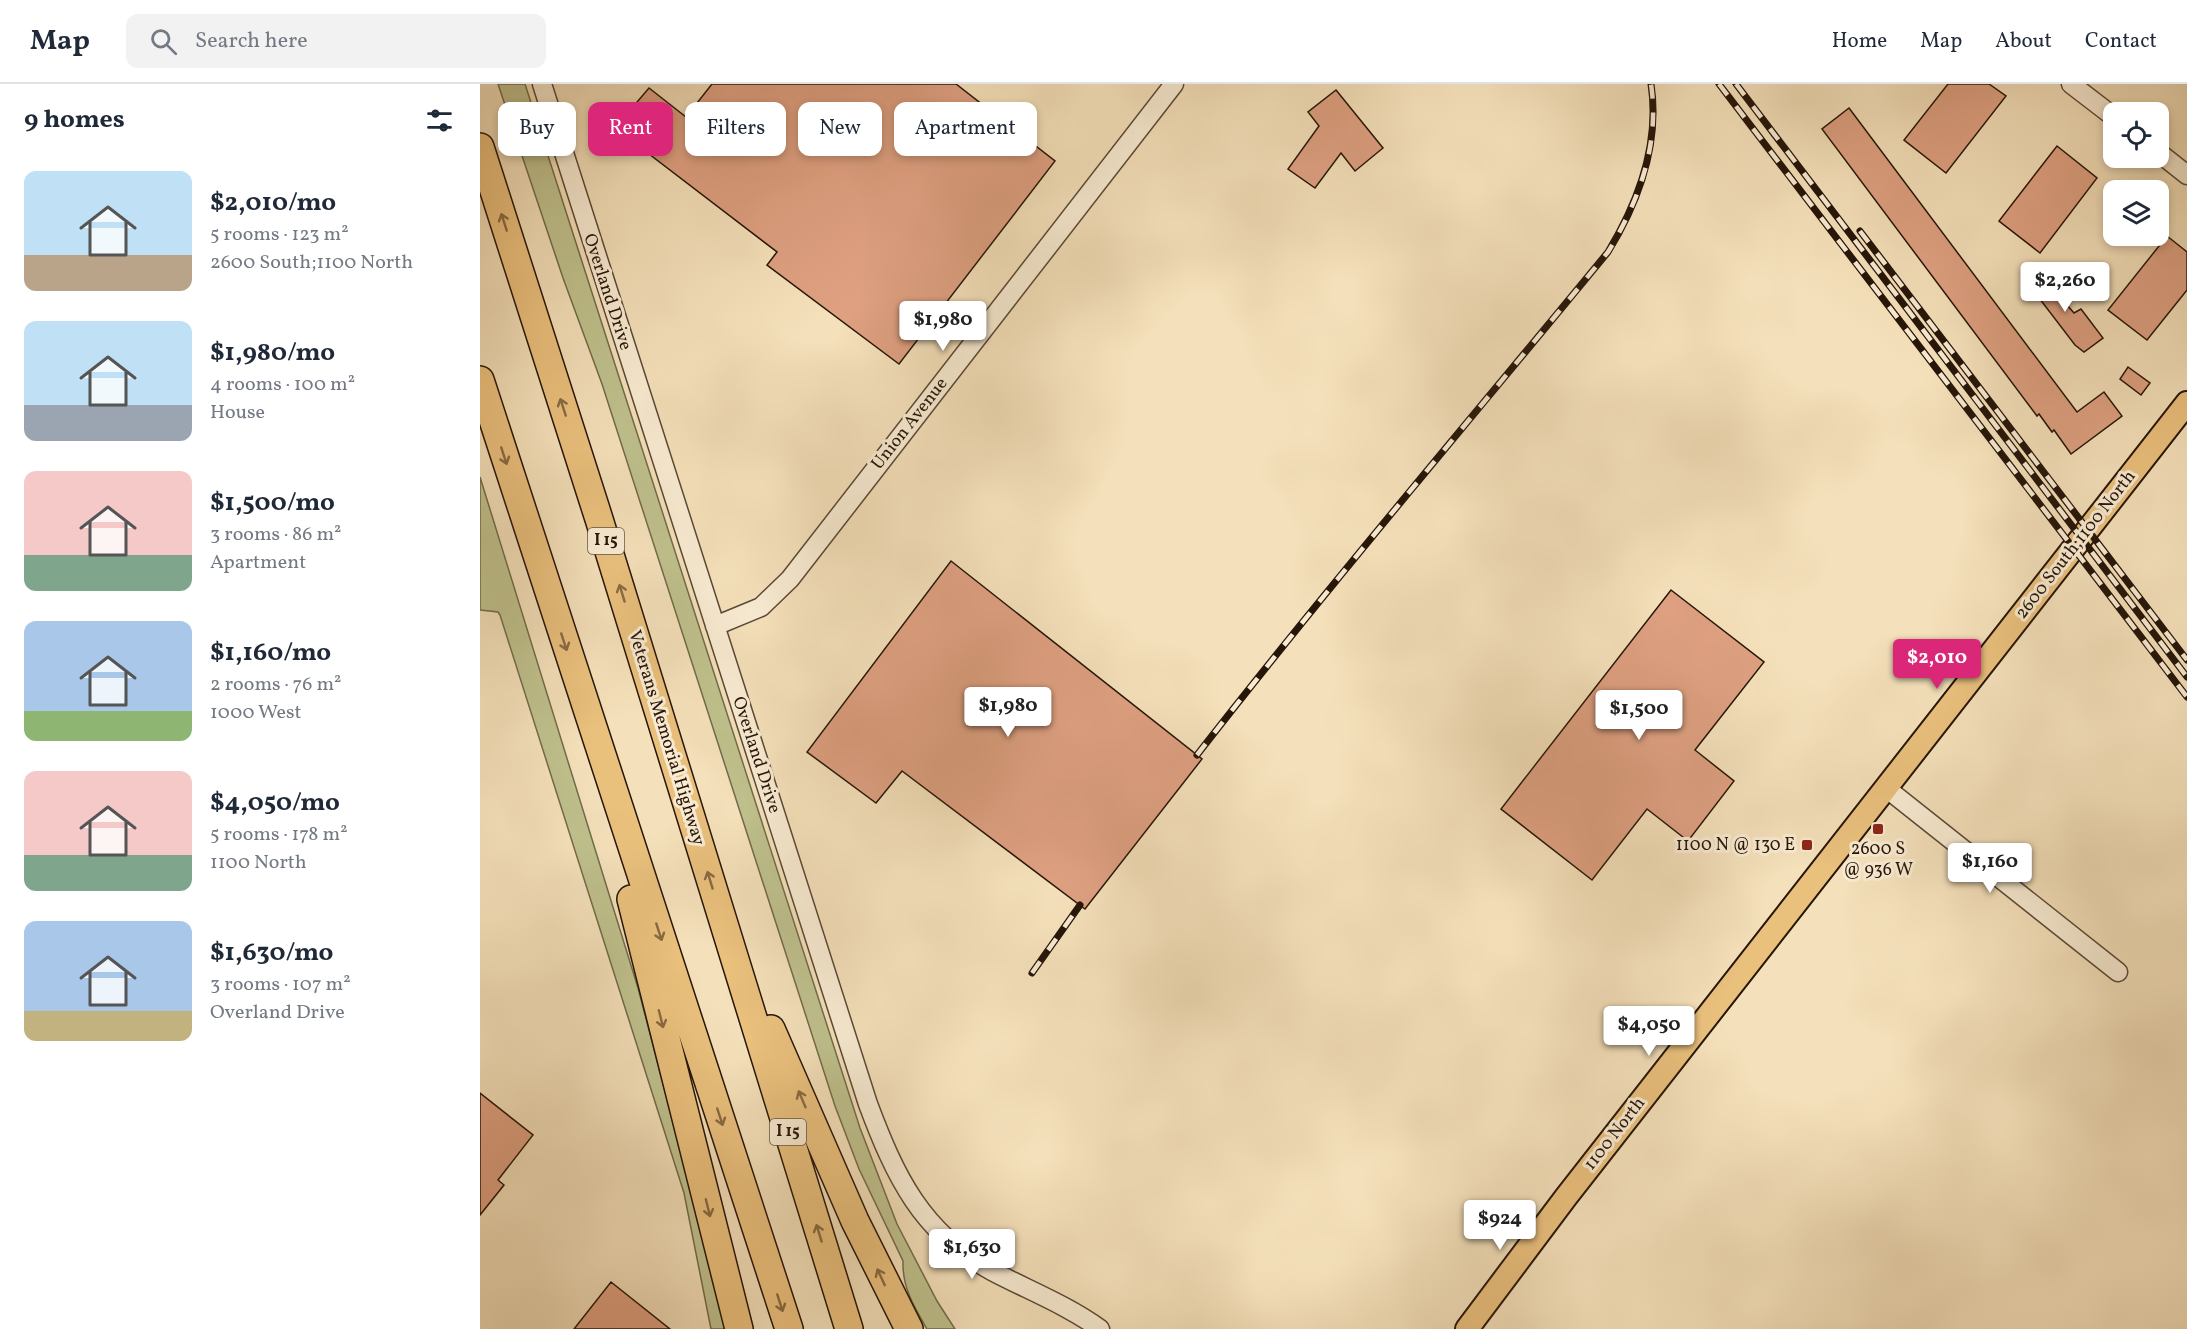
<!DOCTYPE html>
<meta charset="utf-8">
<style>
:root{--surface:#fff;--page:#f2f2f3;--text:#1f2937;--muted:#747a83;--line:#e0e1e3;--accent:#db2777}
body{margin:0;font-family:Vollkorn,serif;background:var(--page);color:var(--text);height:100vh;display:flex;flex-direction:column;font-size:22px;white-space:nowrap}
*{box-sizing:border-box;margin:0}
p{font-size:20px;color:var(--muted)}
.icon{flex:none;width:33px;height:33px;fill:none;stroke:currentColor;stroke-width:2;stroke-linecap:round;stroke-linejoin:round}
.map{position:relative;flex:1;overflow:hidden}
.drawer{display:flex;flex-direction:column;background:var(--surface);width:480px}
.drawer>*{flex:none}
.top-card{position:absolute;left:18px;top:18px;width:570px;height:54px;display:flex;gap:12px}
.buttons{position:absolute;left:1623px;top:18px;display:grid;gap:12px}
.buttons a{display:grid;place-items:center;width:66px;height:66px;border-radius:12px;background:var(--surface);box-shadow:0 3px 9px #0003;font-size:30px}
.price{position:absolute;translate:-50% -51px;padding:0 14px;border-radius:6px;background:#fff;color:#222;font-size:20px;line-height:39px;filter:drop-shadow(0 2px 3px #0008)}
.price::after{content:'';position:absolute;left:50%;top:36px;width:18px;height:14px;margin-left:-9px;background:inherit;clip-path:polygon(0 0,100% 0,50% 100%)}
.price.active{background:var(--accent);color:#fff}
ul{padding:0;list-style:none}
li{display:flex;align-items:center;gap:18px;height:150px;padding:0 24px}
li span{display:grid;place-items:center;flex:none;width:168px;height:120px;border-radius:12px;color:#555}
li>.icon{margin-inline-start:auto}
span .icon{width:72px;height:72px;fill:#fffc;stroke-width:1}
li b{font-size:26px}
h2{display:flex;justify-content:space-between;align-items:center;height:72px;padding:0 24px;font-size:26px}
.pill{padding:0 21px;border-radius:12px;background:var(--surface);box-shadow:0 3px 9px #0003;font-size:21px;line-height:54px}
.pill.active{background:var(--accent);color:#fff}
header{display:flex;align-items:center;gap:36px;box-sizing:border-box;height:84px;padding:0 30px;background:var(--surface);border-bottom:2px solid var(--line)}
header strong{font-size:28px}
nav{display:flex;gap:33px;margin-inline-start:auto;font-size:21px}
.search{width:420px;height:54px;background:var(--page);display:flex;align-items:center;gap:15px;box-sizing:border-box;padding:0 21px;border-radius:12px;color:var(--muted);font-size:22px}
main{display:flex;flex:1;min-height:0}
.map>svg:first-child{display:block}
.green{fill:#bfc18d;stroke:#726b4b;stroke-width:1.5}
.building{fill:#dea081;stroke:#261509;stroke-width:1.5}
.lines{fill:none;stroke-linecap:round;stroke-linejoin:round}
.minor-casing{stroke:#5a4835;stroke-width:21}
.major-casing{stroke:#261509;stroke-width:26}
.highway-casing{stroke:#261509;stroke-width:30}
.minor{stroke:#f8ebd2;stroke-width:18}
.major{stroke:#eac07d;stroke-width:22}
.highway{stroke:#eac07d;stroke-width:27}
.rail-casing{stroke:#261509;stroke-width:7}
.rail{stroke:#f8ebd2;stroke-width:4.5;stroke-dasharray:14;stroke-linecap:butt}
.oneway{stroke:#886a43}
.poi-dot{fill:#8f2418;stroke:#f8ebd2;stroke-width:2}
.labels{text-anchor:middle;dominant-baseline:central;stroke-width:6;stroke-linejoin:round;paint-order:stroke}
.shield{fill:#f8ebd2;stroke:#655545;stroke-width:1.5}
.shield-label{font-size:16px;font-weight:bold;fill:#261509}
.street-label{font-size:18px;fill:#261509;stroke:#f8ebd2}
.poi-label{font-size:18px;fill:#261509;stroke:#f8ebd2;text-anchor:end}
</style>
<header>
<strong>Map</strong>
<div class="search"><svg class="icon" aria-label="search" viewBox="0 0 24 24"><circle cx="10" cy="10" r="6"/><path d="M15 15l6 6"/></svg>Search here</div>
<nav><a>Home</a><a>Map</a><a>About</a><a>Contact</a></nav>
</header>
<main>
<section class="drawer">
<h2>9 homes<svg class="icon" aria-label="filters" viewBox="0 0 24 24"><path d="M4 7h16M4 17h16"/><circle cx="9" cy="7" r="2"/><circle cx="15" cy="17" r="2"/></svg></h2>
<ul>
<li><span style="background:linear-gradient(#bfe0f5 70%,#b9a48a 0)"><svg class="icon" aria-label="home" viewBox="0 0 24 24"><path d="M3 11l9-7 9 7M6 9v11h12V9"/></svg></span><div><b>$2,010/mo</b><p>5 rooms · 123 m²</p><p>2600 South;1100 North</p></div></li>
<li><span style="background:linear-gradient(#bfe0f5 70%,#9aa5b1 0)"><svg class="icon" aria-label="home" viewBox="0 0 24 24"><path d="M3 11l9-7 9 7M6 9v11h12V9"/></svg></span><div><b>$1,980/mo</b><p>4 rooms · 100 m²</p><p>House</p></div></li>
<li><span style="background:linear-gradient(#f6c9c9 70%,#7fa58c 0)"><svg class="icon" aria-label="home" viewBox="0 0 24 24"><path d="M3 11l9-7 9 7M6 9v11h12V9"/></svg></span><div><b>$1,500/mo</b><p>3 rooms · 86 m²</p><p>Apartment</p></div></li>
<li><span style="background:linear-gradient(#a9c7e8 75%,#8fb573 0)"><svg class="icon" aria-label="home" viewBox="0 0 24 24"><path d="M3 11l9-7 9 7M6 9v11h12V9"/></svg></span><div><b>$1,160/mo</b><p>2 rooms · 76 m²</p><p>1000 West</p></div></li>
<li><span style="background:linear-gradient(#f6c9c9 70%,#7fa58c 0)"><svg class="icon" aria-label="home" viewBox="0 0 24 24"><path d="M3 11l9-7 9 7M6 9v11h12V9"/></svg></span><div><b>$4,050/mo</b><p>5 rooms · 178 m²</p><p>1100 North</p></div></li>
<li><span style="background:linear-gradient(#a9c7e8 75%,#c2b280 0)"><svg class="icon" aria-label="home" viewBox="0 0 24 24"><path d="M3 11l9-7 9 7M6 9v11h12V9"/></svg></span><div><b>$1,630/mo</b><p>3 rooms · 107 m²</p><p>Overland Drive</p></div></li>
</ul>
</section>
<div class="map">
<svg width="1707" height="1245" viewBox="0 0 1707 1245">
<rect width="100%" height="100%" fill="#f4e0ba"/>
<filter id="stains"><feTurbulence type="fractalNoise" baseFrequency=".00333" numOctaves="4"/><feColorMatrix values="0 0 0 0 .2 0 0 0 0 .09 0 0 0 0 .02 0 0 0 .5 -.17"/></filter>
<radialGradient id="worn" r=".72"><stop offset=".6" stop-color="#630" stop-opacity="0"/><stop offset="1" stop-color="#630" stop-opacity=".3"/></radialGradient>
<path class="green" d="M18,0h27l335,1044 37,96 40,77 18,28h-28c-13,-22 -25,-42 -24,-68l-44,-92 -24,-63 -233,-722 -39,-106z
M0,393l158,511 89,341h-16l-27,-136 -184,-578 -2,-3 -18,-2z"/>
<path class="building" d="M232,0h244l99,77 -156,203 -132,-99 10,-13 -162,-124 34,-40 37,29z
M1468,0h41l17,12 -60,77 -42,-33z
M856,6l47,58 -28,23 -14,-18 -26,35 -27,-19 31,-43 -11,-14z
M1369,24l228,304 27,-20 18,24 -51,38 -17,-24 -2,2 -13,-18 -2,2 -215,-287z
M1577,62l40,32 -57,75 -41,-32z
M1687,152l20,16v38l-40,50 -39,-30z
M1555,184l39,45 7,-4 22,29 -19,14 -9,-7 -52,-68z
M1648,283l22,16 -9,12 -21,-16z
M471,477l251,198 -117,150 -183,-138 -26,32 -69,-51z
M1191,506l93,72 -69,88 39,31 -46,60 -41,-32 -55,71 -91,-71z
M0,1009l53,42 -35,45 6,5 -24,30z
M131,1198l59,47h-96z"/>
<g class="lines">
<defs>
<path id="minor" d="M62,0l326,1020c27,72 53,128 124,167 36,19 75,34 108,58
M1591,0l43,33
M1678,68l29,23
M235,542l46,-19 29,-28 384,-495
M1406,704l232,184"/>
<path id="major" d="M987,1245l99,-132 621,-794"/>
<path id="highway" d="M0,63l119,372 250,810
M0,296l309,949
M151,815l108,430
M291,945l84,192 54,108"/>
</defs>
<use href="#minor" class="minor-casing"/>
<use href="#major" class="major-casing"/>
<use href="#highway" class="highway-casing"/>
<use href="#minor" class="minor"/>
<use href="#major" class="major"/>
<use href="#highway" class="highway"/>
<defs>
<path id="rail" d="M1239,0l468,613
M1256,0l451,593
M1380,147l327,429
M717,671c133,-171 274,-336 411,-503 31,-51 52,-108 43,-168
M552,889l48,-68"/>
</defs>
<use href="#rail" class="rail-casing"/>
<use href="#rail" class="rail"/>
</g>
<defs><path id="oneway-shaft" d="M-6 0H5M1.5-3L5.5 0L1.5 3" fill="none" stroke-width="1.6" stroke-linecap="round" stroke-linejoin="round" transform="scale(1.5)"/></defs>
<g class="oneway">
<use href="#oneway-shaft" transform="translate(24 138) rotate(-108)"/>
<use href="#oneway-shaft" transform="translate(83 323) rotate(-108)"/>
<use href="#oneway-shaft" transform="translate(24 372) rotate(72)"/>
<use href="#oneway-shaft" transform="translate(142 509) rotate(-107)"/>
<use href="#oneway-shaft" transform="translate(84 558) rotate(72)"/>
<use href="#oneway-shaft" transform="translate(230 796) rotate(-107)"/>
<use href="#oneway-shaft" transform="translate(179 848) rotate(72)"/>
<use href="#oneway-shaft" transform="translate(181 935) rotate(76)"/>
<use href="#oneway-shaft" transform="translate(322 1015) rotate(-113)"/>
<use href="#oneway-shaft" transform="translate(240 1033) rotate(72)"/>
<use href="#oneway-shaft" transform="translate(228 1124) rotate(76)"/>
<use href="#oneway-shaft" transform="translate(339 1149) rotate(-107)"/>
<use href="#oneway-shaft" transform="translate(401 1193) rotate(-115)"/>
<use href="#oneway-shaft" transform="translate(300 1219) rotate(72)"/>
</g>
<g class="poi-dot">
<rect x="1392" y="739" width="12" height="12" rx="3"/>
<rect x="1321" y="755" width="12" height="12" rx="3"/>
</g>
<g class="labels">
<g class="shield">
<rect x="108" y="444" width="36" height="26" rx="4.5"/>
<rect x="290" y="1035" width="36" height="26" rx="4.5"/>
</g>
<g class="shield-label">
<text x="126" y="457">I 15</text>
<text x="308" y="1048">I 15</text>
</g>
<g class="street-label">
<text transform="translate(127 208) rotate(72)">Overland Drive</text>
<text transform="translate(430 340) rotate(-52)">Union Avenue</text>
<text transform="translate(1596 461) rotate(-52)">2600 South;1100 North</text>
<text transform="translate(186 654) rotate(73)">Veterans Memorial Highway</text>
<text transform="translate(276 671) rotate(72)">Overland Drive</text>
<text transform="translate(1135 1050) rotate(-52)">1100 North</text>
</g>
<g class="poi-label">
<text x="1315" y="761">1100 N @ 130 E</text>
<text x="1398" y="765" text-anchor="middle">2600 S<tspan x="1398" dy="21">@ 936 W</tspan></text>
</g>
</g>
<rect width="100%" height="100%" filter="url(#stains)"/>
<rect width="100%" height="100%" fill="url(#worn)"/>
</svg>
<div class="buttons">
<a><svg class="icon" aria-label="locate" viewBox="0 0 24 24"><circle cx="12" cy="12" r="6"/><path d="M12 2v4M12 18v4M2 12h4M18 12h4"/></svg></a>
<a><svg class="icon" aria-label="layers" viewBox="0 0 24 24"><path d="M12 4l9 5-9 5-9-5zM3 14l9 5 9-5"/></svg></a>
</div>
<b class="price" style="left:1585px;top:229px">$2,260</b>
<b class="price" style="left:463px;top:268px">$1,980</b>
<b class="price active" style="left:1457px;top:606px">$2,010</b>
<b class="price" style="left:528px;top:654px">$1,980</b>
<b class="price" style="left:1159px;top:657px">$1,500</b>
<b class="price" style="left:1510px;top:810px">$1,160</b>
<b class="price" style="left:1169px;top:973px">$4,050</b>
<b class="price" style="left:1020px;top:1167px">$924</b>
<b class="price" style="left:492px;top:1196px">$1,630</b>
<div class="top-card">
<a class="pill">Buy</a>
<a class="pill active">Rent</a>
<a class="pill">Filters</a>
<a class="pill">New</a>
<a class="pill">Apartment</a>
</div>
</div>
</main>
